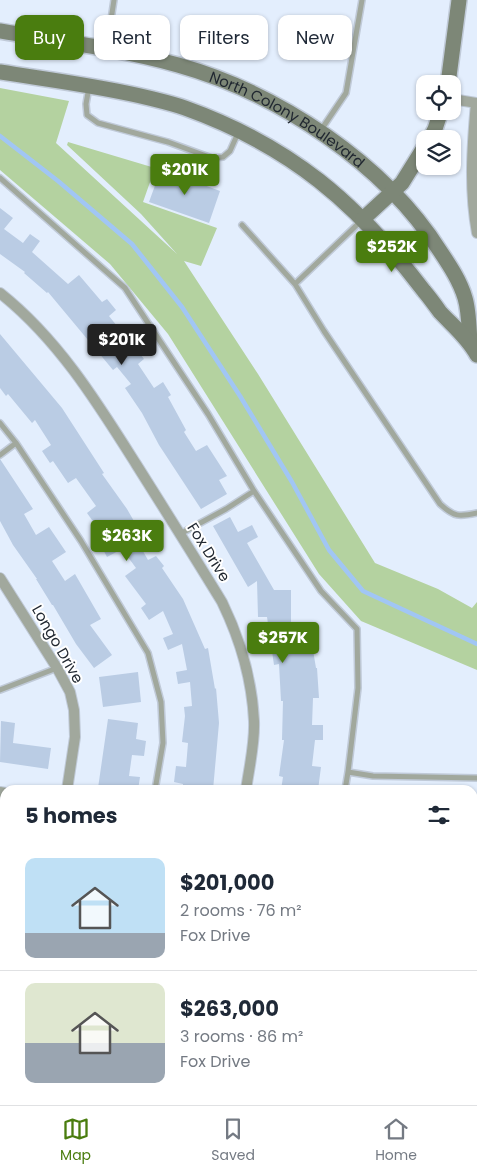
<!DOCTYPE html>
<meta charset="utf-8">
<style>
:root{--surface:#fff;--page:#f2f2f3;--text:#1f2937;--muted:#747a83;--line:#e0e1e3;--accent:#4a7d0f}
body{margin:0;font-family:Poppins,sans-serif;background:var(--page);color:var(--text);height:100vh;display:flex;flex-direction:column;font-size:19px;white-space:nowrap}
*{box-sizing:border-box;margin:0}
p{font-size:16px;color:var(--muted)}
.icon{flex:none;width:28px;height:28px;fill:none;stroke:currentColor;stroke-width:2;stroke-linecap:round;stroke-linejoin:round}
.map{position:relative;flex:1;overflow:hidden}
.panel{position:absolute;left:0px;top:785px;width:478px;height:320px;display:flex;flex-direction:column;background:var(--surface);border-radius:15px 15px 0 0;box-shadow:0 1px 4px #0004}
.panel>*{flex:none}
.guide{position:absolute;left:15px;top:15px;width:448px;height:45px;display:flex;gap:10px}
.buttons{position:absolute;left:416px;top:75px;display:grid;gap:10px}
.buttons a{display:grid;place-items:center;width:45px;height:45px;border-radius:10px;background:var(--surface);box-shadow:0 1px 4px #0004;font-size:25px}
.price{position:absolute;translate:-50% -42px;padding:0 11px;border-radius:5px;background:var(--accent);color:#fff;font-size:16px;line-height:32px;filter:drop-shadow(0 1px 2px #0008)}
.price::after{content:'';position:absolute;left:50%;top:30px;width:15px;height:11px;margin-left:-8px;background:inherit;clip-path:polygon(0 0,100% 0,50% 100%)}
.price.current{background:#222;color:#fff}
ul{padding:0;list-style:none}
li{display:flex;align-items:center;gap:15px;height:125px;padding:0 25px}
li+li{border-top:1px solid var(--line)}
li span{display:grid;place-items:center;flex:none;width:140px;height:100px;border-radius:10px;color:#555}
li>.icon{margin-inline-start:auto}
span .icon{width:60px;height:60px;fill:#fffc;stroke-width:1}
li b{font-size:21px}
h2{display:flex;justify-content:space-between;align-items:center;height:60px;padding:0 25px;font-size:21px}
.tag{padding:0 18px;border-radius:10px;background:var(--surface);box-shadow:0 1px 4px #0004;font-size:18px;line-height:45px}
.tag.current{background:var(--accent);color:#fff}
.tab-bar{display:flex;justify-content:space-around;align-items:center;height:70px;border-top:1px solid var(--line);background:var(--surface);font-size:14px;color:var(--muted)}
.tab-bar a{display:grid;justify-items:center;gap:2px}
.tab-bar .current{color:var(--accent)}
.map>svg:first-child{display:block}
.green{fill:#b4d2a0}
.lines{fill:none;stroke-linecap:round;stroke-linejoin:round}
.stream{stroke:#a1c6f4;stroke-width:4.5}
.building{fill:#bacce4}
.lane-casing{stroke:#c0cad8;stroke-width:8}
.street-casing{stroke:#c0cad8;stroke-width:12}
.secondary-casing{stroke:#c0cad8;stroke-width:18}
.lane{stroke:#a1a89d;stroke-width:5}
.street{stroke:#a1a89d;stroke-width:10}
.secondary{stroke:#7d8777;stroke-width:15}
.labels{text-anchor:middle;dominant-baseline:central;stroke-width:4;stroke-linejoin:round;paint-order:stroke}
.street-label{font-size:15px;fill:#212831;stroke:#fff}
</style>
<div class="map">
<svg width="477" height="1105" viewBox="0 0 477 1105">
<rect width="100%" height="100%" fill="#e3eefd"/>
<path class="green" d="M0,88l69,13 -13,42 121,111 -36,-40 -74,-69 1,-3 87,26 -12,34 74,26 -16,38 -17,-5 74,113 117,189 63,26 34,19 5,-6v68l-116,-49 -42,-47 -151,-240 -58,-70 -110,-94z"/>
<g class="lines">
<path class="stream" d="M0,136l58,45 74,63 50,63 58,89 52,86 37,68 34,41 114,53"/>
</g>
<path class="building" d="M161,169l59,22 -11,32 -60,-21z
M0,208l13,10 -9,11 19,14 7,-9 10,7 -8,11 36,32 11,-9 23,27 5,-3 9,11 -7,6 16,20 5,-4 9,12 -4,3 9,12 -6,5 16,24 9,-6 8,13 -3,2 18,33 -2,2 12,19 11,-6 20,31 -8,4 8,14 -26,15 -42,-64 -17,-32 -17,-25 6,-4 -14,-17 -4,3 -65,-78 -1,1 -23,-20 1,-1 -25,-18z
M0,334l62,74 42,65 -2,1 25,35 19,33 -6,4 8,14 8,-4 8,10 -2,2 21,31 22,50 3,-1 7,41 1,-1 3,35 -6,67h-30v-6l-9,-2 2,-16 10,1 2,-24 -6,-1 3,-26 -1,-9 8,-1 -2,-24 -12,2 -2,-12 11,-2 -5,-26 -14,6 -5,-12 10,-4 -10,-23 -14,9 -8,-12 5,-4 -21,-28 11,-8 -14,-19 -15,8 -9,-17 6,-3 -17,-24 9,-7 -20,-28 -8,5 -15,-22 -3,2 -8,-12 9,-6 -16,-25 -3,3 -24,-29 -2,2 -6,-8z
M0,459l33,50 -9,5 12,21 13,-8 17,25 -14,9 13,20 10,-7 26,45 -11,6 22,30 -18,13 -18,-24 -23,-39h-1l-16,-26h1l-24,-34 -13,-24z
M230,517l8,15 14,-7 6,12 -11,6 27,47h17v41l8,-1 2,16 11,-2 4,24h1l2,30h-6l-1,27h11v15h-8l-3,26 9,1 -3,23h-37l2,-13 -4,-1 5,-36h-2l1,-39h-2l-2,-37 -5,1 -7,-48h-9l-1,-36 -9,6 -35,-61z
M138,672l3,30 -38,5 -4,-30z
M108,719l30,4 -2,16 10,2 -2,15 -12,-1 -3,21 11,1 -2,13 -40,-2z
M1,721l14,2 -2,20 38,5 -3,21 -48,-7z"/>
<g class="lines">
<defs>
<path id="lane" d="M107,46l7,-46
M89,87l-3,17 1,11 11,8 70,19 44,16 11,-1 7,-6 8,-18
M321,130l25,-37 16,-93
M0,178l125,110 83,126 46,77 67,100 36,38 1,59 -10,84 25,4 104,2
M361,221l-66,63 29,47 116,173c14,13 19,13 37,9
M242,225l53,59
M0,423l16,20 -16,12
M16,443l65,98 67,112 13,49 2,41 -8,47
M180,534l46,-25 28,-18
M0,690l57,-22
M345,790l3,-18
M472,959h5
M108,1105l1,-5
M302,1105v-5"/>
<path id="street" d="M452,99l25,4
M476,103c-4,44 -7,87 1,130
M0,293c58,46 97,109 136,171 29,46 58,92 86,138 18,37 30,77 32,119 1,23 -5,47 -8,69
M0,578l57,90 13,24 4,18 1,27 -8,53
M0,792l5,1
M472,870h5
M472,1044h5
M20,1105l1,-5
M199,1105l1,-5"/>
<g id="secondary">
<path id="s1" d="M0,31c59,10 120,18 178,34 100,28 206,98 262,186 10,15 20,30 25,47 4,13 4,30 5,45"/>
<path d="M0,72c50,8 100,14 149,26 12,3 25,6 36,10 106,38 172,95 239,183 6,7 11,14 16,21 13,14 28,26 37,43"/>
<path d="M448,84l11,-84"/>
<path d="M430,139l5,-10 6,-18"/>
<path d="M363,219l39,-36 23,-37"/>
</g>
</defs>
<use href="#lane" class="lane-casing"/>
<use href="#street" class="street-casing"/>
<use href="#secondary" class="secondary-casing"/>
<use href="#lane" class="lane"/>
<use href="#street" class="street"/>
<use href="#secondary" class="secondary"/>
</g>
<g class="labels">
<g class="street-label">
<text stroke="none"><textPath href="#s1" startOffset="304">North Colony Boulevard</textPath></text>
<text transform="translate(209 552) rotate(58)">Fox Drive</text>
<text transform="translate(58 644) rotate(60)">Longo Drive</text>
</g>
</g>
</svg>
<div class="buttons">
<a><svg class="icon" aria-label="locate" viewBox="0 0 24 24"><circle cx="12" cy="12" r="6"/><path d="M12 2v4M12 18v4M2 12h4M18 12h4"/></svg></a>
<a><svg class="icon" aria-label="layers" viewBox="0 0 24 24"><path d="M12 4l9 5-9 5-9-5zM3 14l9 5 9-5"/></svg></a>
</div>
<b class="price" style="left:185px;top:196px">$201K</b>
<b class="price" style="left:392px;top:273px">$252K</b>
<b class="price current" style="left:122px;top:366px">$201K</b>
<b class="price" style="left:127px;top:562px">$263K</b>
<b class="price" style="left:283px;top:664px">$257K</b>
<div class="guide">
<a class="tag current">Buy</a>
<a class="tag">Rent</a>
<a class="tag">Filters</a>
<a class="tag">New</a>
</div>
<section class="panel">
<h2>5 homes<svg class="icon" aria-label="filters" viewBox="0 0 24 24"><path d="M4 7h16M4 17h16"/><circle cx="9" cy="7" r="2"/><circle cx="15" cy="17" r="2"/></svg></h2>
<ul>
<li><span style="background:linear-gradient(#bfe0f5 75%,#9aa5b1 0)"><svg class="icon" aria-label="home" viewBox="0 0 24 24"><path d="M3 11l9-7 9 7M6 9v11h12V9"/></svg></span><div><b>$201,000</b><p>2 rooms · 76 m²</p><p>Fox Drive</p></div></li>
<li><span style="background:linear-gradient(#dfe7d0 60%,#9aa5b1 0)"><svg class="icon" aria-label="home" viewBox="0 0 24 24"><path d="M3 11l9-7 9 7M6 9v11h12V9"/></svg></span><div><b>$263,000</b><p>3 rooms · 86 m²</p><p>Fox Drive</p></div></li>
</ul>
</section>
</div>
<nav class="tab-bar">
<a class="current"><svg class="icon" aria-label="map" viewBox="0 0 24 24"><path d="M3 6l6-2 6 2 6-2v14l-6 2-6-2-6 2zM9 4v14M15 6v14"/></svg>Map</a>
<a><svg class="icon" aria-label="saved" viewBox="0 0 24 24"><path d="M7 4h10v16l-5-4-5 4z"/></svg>Saved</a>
<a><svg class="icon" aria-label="home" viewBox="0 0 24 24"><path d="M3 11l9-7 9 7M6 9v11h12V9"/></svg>Home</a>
</nav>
